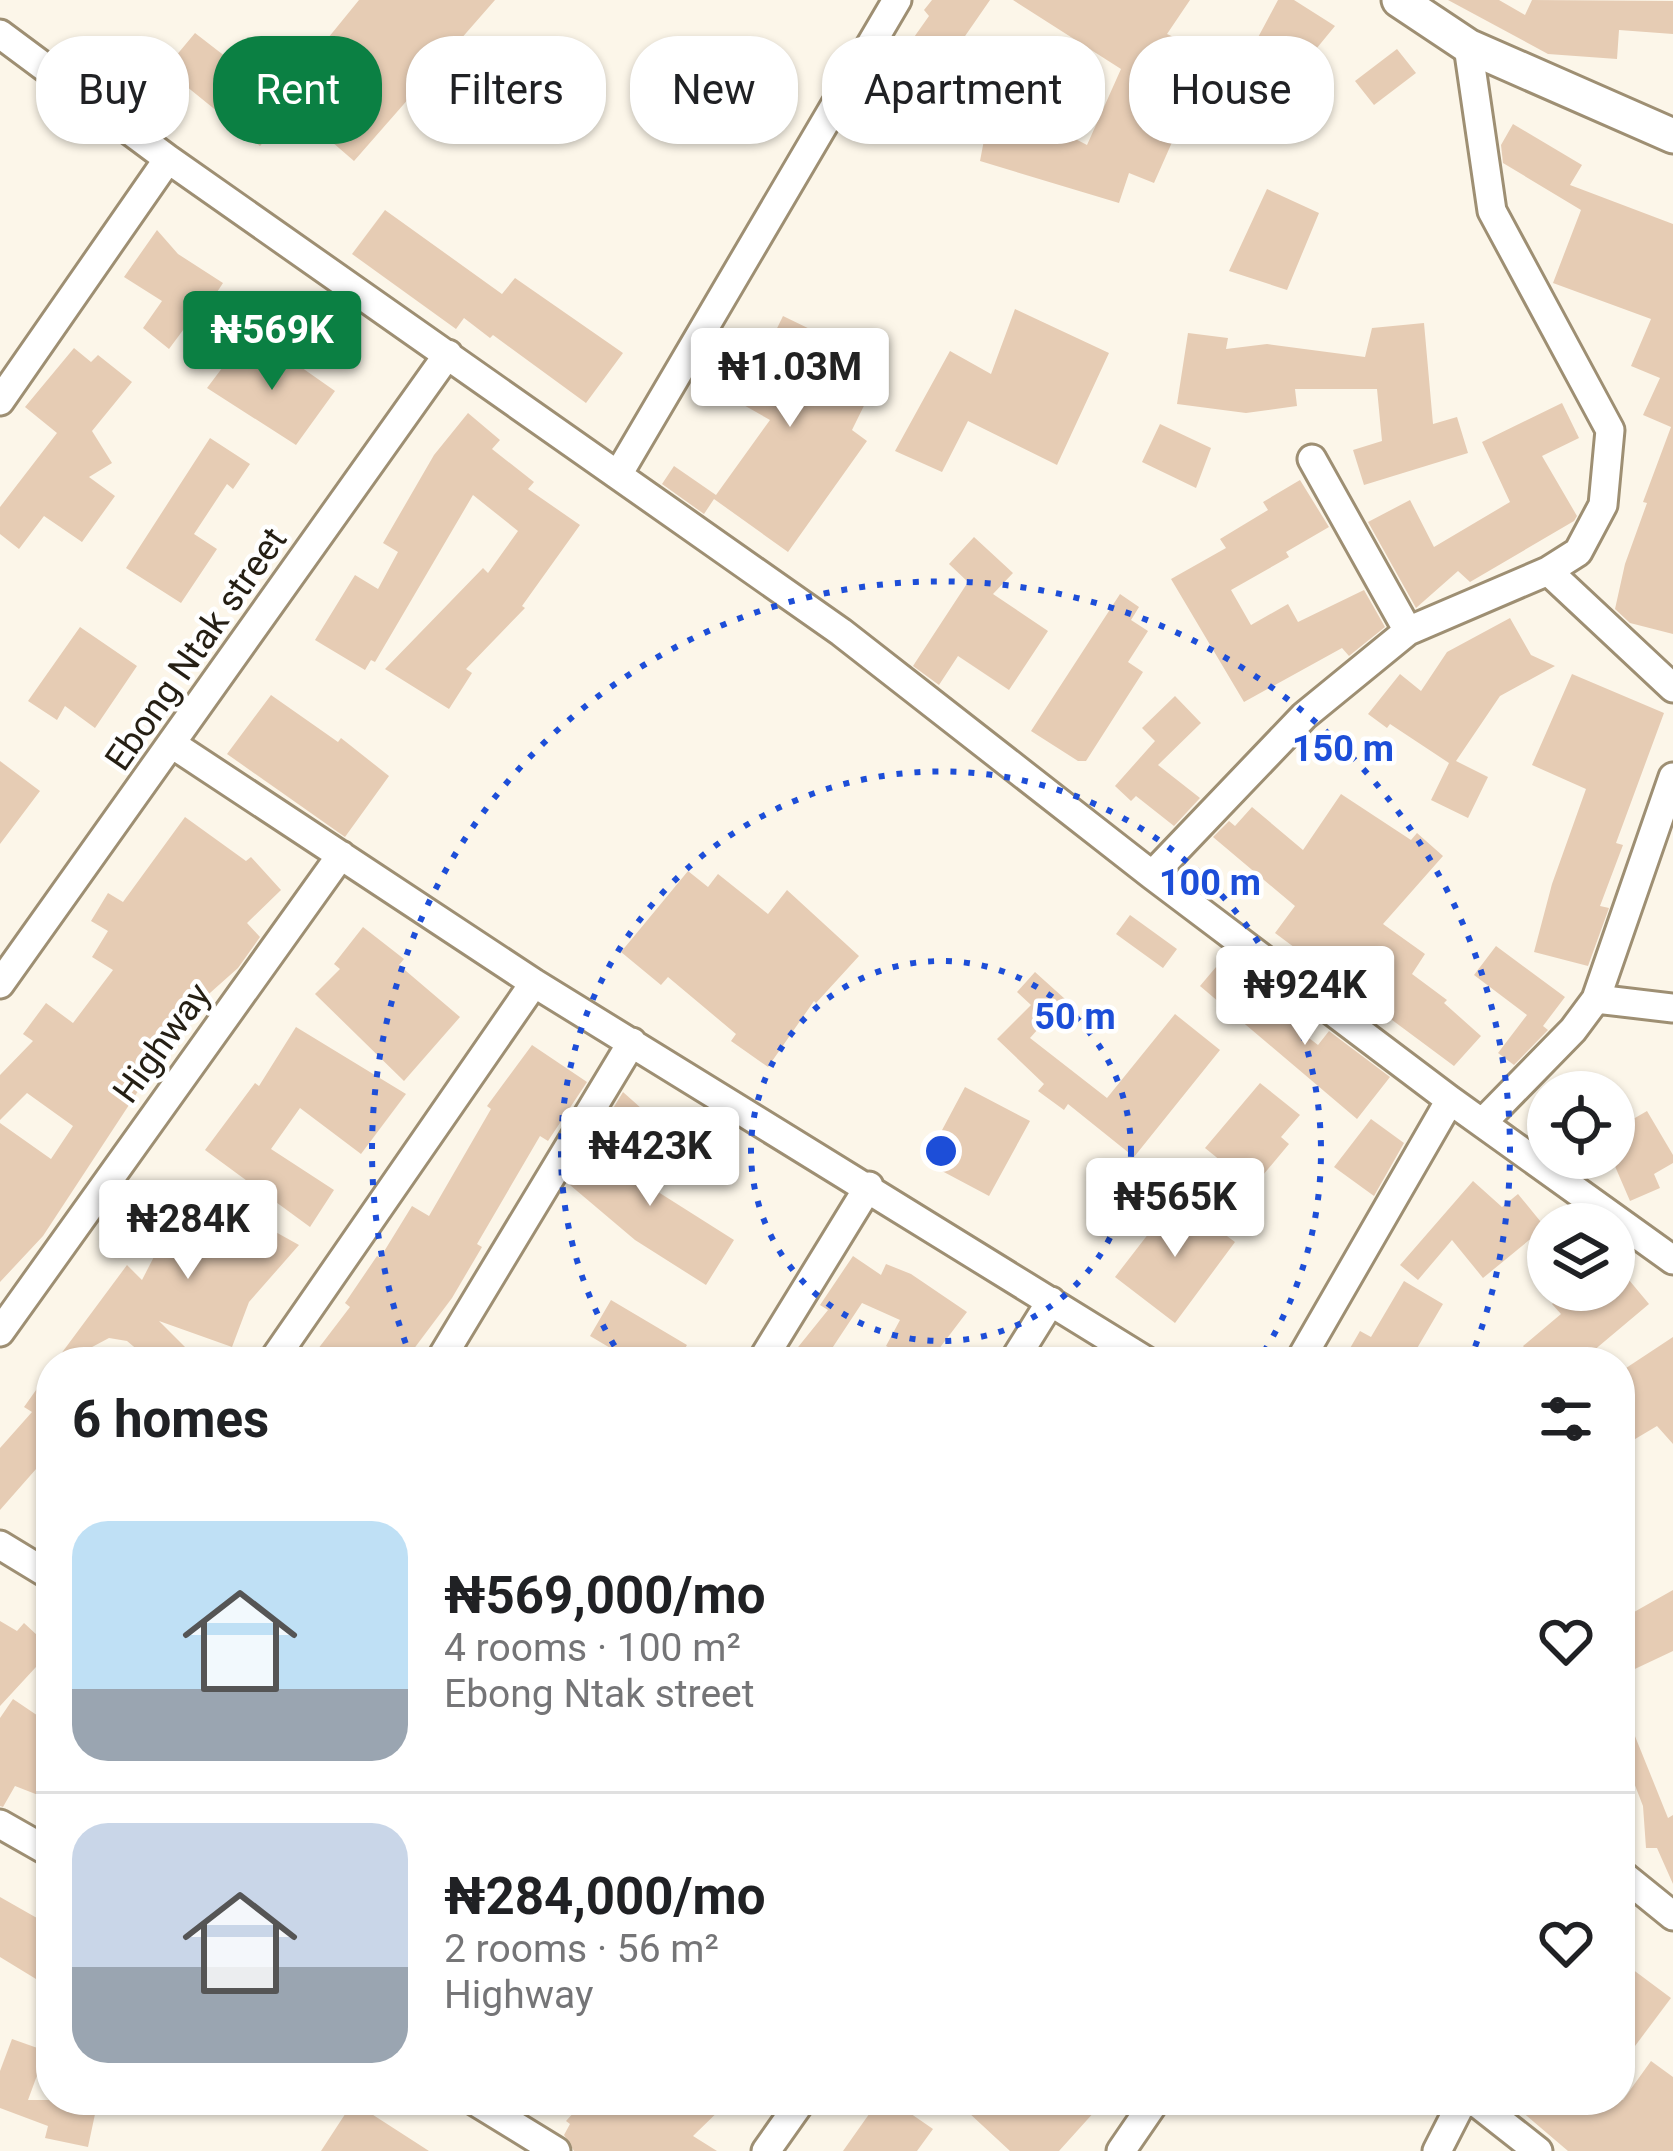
<!DOCTYPE html>
<meta charset="utf-8">
<style>
:root{--surface:#fff;--page:#f6f6f6;--text:#202124;--muted:#757577;--line:#e0e0e0;--accent:#0b8043}
body{margin:0;font-family:Roboto,sans-serif;background:var(--page);color:var(--text);height:100vh;display:flex;flex-direction:column;font-size:45px;white-space:nowrap}
*{box-sizing:border-box;margin:0}
p{font-size:39px;color:var(--muted)}
.icon{flex:none;width:66px;height:66px;fill:none;stroke:currentColor;stroke-width:2;stroke-linecap:round;stroke-linejoin:round}
.map{position:relative;flex:1;overflow:hidden}
.sheet{position:absolute;left:36px;top:1347px;width:1599px;height:768px;display:flex;flex-direction:column;background:var(--surface);border-radius:48px;box-shadow:0 3px 9px #0004}
.sheet>*{flex:none}
.banner{position:absolute;left:36px;top:36px;width:1602px;height:108px;display:flex;gap:24px}
.buttons{position:absolute;left:1527px;top:1071px;display:grid;gap:24px}
.buttons a{display:grid;place-items:center;width:108px;height:108px;border-radius:50%;background:var(--surface);box-shadow:0 3px 9px #0004;font-size:60px}
.price{position:absolute;translate:-50% -102px;padding:0 27px;border-radius:12px;background:#fff;color:#222;font-size:39px;line-height:78px;filter:drop-shadow(0 3px 6px #0008)}
.price::after{content:'';position:absolute;left:50%;top:72px;width:36px;height:27px;margin-left:-18px;background:inherit;clip-path:polygon(0 0,100% 0,50% 100%)}
.price.active{background:var(--accent);color:#fff}
ul{padding:0;list-style:none}
li{display:flex;align-items:center;gap:36px;height:300px;padding:0 36px}
li+li{border-top:3px solid var(--line)}
li span{display:grid;place-items:center;flex:none;width:336px;height:240px;border-radius:36px;color:#555}
li>.icon{margin-inline-start:auto}
span .icon{width:144px;height:144px;fill:#fffc;stroke-width:1}
li b{font-size:51px}
h2{display:flex;justify-content:space-between;align-items:center;height:144px;padding:0 36px;font-size:51px}
.pill{padding:0 42px;border-radius:48px;background:var(--surface);box-shadow:0 3px 9px #0004;font-size:42px;line-height:108px}
.pill.active{background:var(--accent);color:#fff}
.map>svg:first-child{display:block}
.building{fill:#e6ccb4}
.lines{fill:none;stroke-linecap:round;stroke-linejoin:round}
.minor-casing{stroke:#9e8f73;stroke-width:33}
.tertiary-casing{stroke:#9e8f73;stroke-width:39}
.minor{stroke:#fff;stroke-width:27}
.tertiary{stroke:#fff;stroke-width:33}
.ring{fill:none;stroke:#1d4ed8;stroke-width:6;stroke-dasharray:6 12}
.labels{text-anchor:middle;dominant-baseline:central;stroke-width:9;stroke-linejoin:round;paint-order:stroke}
.street-label{font-size:36px;fill:#251f14;stroke:#fff}
.centre{fill:#1d4ed8;stroke:#fff;stroke-width:6}
.ring-label{font-size:36px;text-anchor:middle;font-weight:bold;fill:#1d4ed8;stroke:#fff;stroke-width:9;stroke-linejoin:round;paint-order:stroke}
</style>
<div class="map">
<svg width="1673" height="2151" viewBox="0 0 1673 2151">
<rect width="100%" height="100%" fill="#fcf6e9"/>
<path class="building" d="M359,0h136l-141,161 -74,-64z
M932,0h58l-45,65 22,14v8l-9,13 -16,-11 -15,22 -44,-30 46,-65 -5,-6z
M1013,0h177l-23,34 44,20 -57,129 -25,-10 -10,30 -139,-42 8,-42 43,-3 56,29 34,-76z
M1278,0h16l41,26 -37,45 -43,-28z
M1448,0h51l26,15 7,-15 141,1v33l-54,-4 -2,29 -69,-5z
M195,33l98,76 -33,37 -95,-77z
M1397,49l19,24 -42,32 -19,-24z
M1513,124l69,41 -12,20 103,39v410l-43,-11 -15,-14 10,-45 22,-61 -4,-1 28,-75 -28,-12 17,-37 -29,-12 20,-47 -98,-36 28,-73 -78,-47 -2,-18z
M1267,189l52,24 -32,77 -58,-19z
M385,210l117,84 13,-16 108,75 -37,50 -93,-68 -3,3 -26,-20 -8,11 -104,-75z
M157,230l21,24 45,29 -23,35 -5,-4 -26,35 -26,-21 19,-27 -38,-24z
M1015,309l94,44 -52,112 -89,-44 -26,51 -47,-21 55,-100 41,23z
M783,316l101,49 -32,65 15,11 -79,111 -74,-53 -10,15 -42,-30 12,-18 42,29 54,-75 -60,-34 28,-39 23,14z
M1424,323l9,101 24,-7 11,36 -104,32 -11,-35 29,-9 -5,-52h-82l2,17 -51,7 -69,-9 11,-71 40,5 -2,11 41,-5 98,13 7,-29z
M241,343l40,27 7,-12 47,33 -39,54 -89,-57z
M74,348l17,14 7,-7 34,27 -40,49 20,32 -23,14 26,19 -33,46 -38,-26 -25,33 -19,-15v-27l57,-74 -32,-26z
M1562,403l17,35 -37,18 35,60 -3,5 -104,61 -12,-11 -42,37 -48,-86 42,-22 24,47 76,-45 -28,-60z
M468,413l32,27 -8,9 42,33 -6,7 52,36 -58,81 3,2 -59,61 6,4 -23,36 -64,-40 98,-101 5,5 30,-42 -45,-36 -98,167 -4,-2 -6,10 -50,-30 40,-65 23,14 20,-37 -15,-9 51,-88z
M1160,424l51,24 -15,40 -54,-26z
M210,438l40,26 -17,25 -6,-5 -33,50 23,15 -36,54 -55,-35z
M1300,480l29,47 -43,25 3,5 -58,33 20,35 37,-21 10,18 66,-32 21,37 -36,29 -7,-8 -98,54 -73,-123 55,-31 -6,-9 48,-29 -5,-8z
M974,537l39,36 -20,21 55,37 -39,59 -51,-34 -19,29 -26,-19 55,-84 -19,-18z
M1120,594l19,13 -8,13 17,11 -20,31 15,10 -57,89h-8l-47,-30z
M1510,618l21,37 24,11 -55,30 -44,65 32,16 -20,41 -37,-18 18,-37 -59,-39 -3,4 -19,-14 32,-40 21,17 26,-39z
M80,627l57,39 -42,62 -30,-22 -8,14 -29,-19z
M1572,674l92,39 -48,130 7,2 -23,61 9,2 -21,58 -54,-14 18,-68 34,-95 -54,-24z
M271,695l67,47 3,-4 48,38 -44,61 -118,-83z
M1175,696l26,27 -43,42 42,33 -26,28 -38,-30 -5,5 -16,-15 40,-45 -13,-13z
M0,761l40,30 -40,53z
M1341,794l70,46 6,-7 26,23 -60,68 42,30 -13,20 35,26 -3,3 37,33 -27,30 -179,-133 20,-27 -82,-69 16,-16 6,5 17,-19 51,43z
M185,817l61,44 5,-4 30,33 -34,33 13,14 -22,31 -82,73 11,6 -40,61 -84,128 -43,46v-159l51,36 22,-33 -46,-33 -27,27v-45l33,-34 -10,-7 23,-31 27,20 40,-53 -21,-13 16,-26 -17,-10 17,-28 15,9z
M688,871l20,16 10,-13 50,40 19,-24 72,66 -43,47 -2,-2 -46,66 -37,-26 5,-7 -68,-57 -7,8 -40,-33z
M1130,915l47,34 -14,19 -47,-34z
M363,927l41,32 -5,6 61,52 -56,64 -89,-87 25,-25 -6,-5z
M1496,946l69,51 -22,29 5,4 -34,35 -16,-12 29,-38 -53,-40z
M1216,967l56,47 2,-3 44,34 11,-14 61,46 -33,42 -157,-133z
M1035,972l30,27 -35,39 77,60 68,-84 45,36 -86,107 -66,-53 -4,6 -26,-19 6,-7 -47,-45 34,-34 -14,-13z
M296,1027l110,67 -45,60 -61,-46 -29,41 63,41 -24,37 -105,-77 50,-67 4,3z
M532,1045l55,37 -39,59 -8,-5 -63,108 5,3 -30,51 -48,64h-96l42,-55 -5,-4 32,-47 3,2 32,-52 17,10 62,-107 -4,-3z
M1260,1083l40,32 -19,22 8,7 -36,43 -48,-39z
M965,1087l65,34 -41,75 -64,-34z
M623,1092l28,25 -19,19 -23,-21z
M1647,1111l26,44v8l-19,11 6,14 -30,13 -16,-37v-34z
M1371,1119l33,24 -30,53 -40,-29z
M618,1130l49,47 -12,13 79,50 -28,45 -71,-45 -65,-55z
M1473,1181l29,26 16,-13 27,33 -62,51 -31,-38 -34,40 -18,-15z
M189,1184l110,61 -50,57 -17,45 -73,-26 41,41h-48l-25,-21 -18,-3 -45,24h-9l72,-97 15,15 18,-35 -9,-12z
M1176,1198l59,44 -60,81 -60,-46z
M853,1256l28,19 5,-11 25,10 56,38 -38,50h-13l-30,-16 14,-26 -38,-17 -39,59h-37l42,-52 -8,-5z
M1614,1262l35,42 -69,58h-44l-13,-16 38,-32 -9,-10 17,-14h45z
M1404,1281l39,23 -34,58h-67l18,-31 11,6z
M611,1300l76,45 -10,17h-43l-44,-26z
M1673,1337v107l-16,-18 -37,22v-76z
M51,1369v83l-51,58v-62l32,-36 -8,-5z
M1673,1590v61l-53,25v-56z
M0,1621l17,10 7,-8 27,25v28l-15,-9 -36,39z
M13,1699l37,25 -14,27 15,9v40l-36,-14 -12,21 -3,-1v-88z
M1620,1699l48,119 5,-3v69l-16,-36h-11l-3,-42 -12,-31 -11,6z
M0,1897l51,29v30l-15,23 -36,-22z
M1620,1960l51,38 -36,48 -15,-11z
M12,2039l34,12 -18,49h70l-10,47 -43,-9 3,-12 -48,-18v-37z
M1651,2061l22,16v74h-105l-60,-51h115z
M585,2100h145l-37,36 24,15h-143l-10,-16 6,-11 -4,-3z
M879,2100h12l42,29 -16,22h-74z
M955,2100h130l11,10 -37,41h-49z
M353,2102l76,49h-108z"/>
<g class="lines">
<defs>
<path id="minor" d="M0,34l168,125 673,473 311,243 298,225 223,160
M0,401l168,-242
M1312,459l96,172
M619,473l278,-473
M1548,571l125,117
M172,744l362,239 614,379
M1152,875l152,-159 104,-85 140,-60 30,-19 25,-47 7,-75 -118,-219 -24,-165
M0,984l448,-630
M1596,999l77,9
M1484,1121l89,-91 23,-31 77,-222
M0,1332l341,-477
M272,1362l262,-379
M439,1362l193,-320
M761,1362l108,-176
M1013,1362l38,-61
M1299,1362l151,-262
M0,1545l51,31
M0,1824l51,29
M1620,1873l53,43
M473,2100l83,51
M1473,2100l65,51
M766,2151l36,-51
M1121,2151l35,-51
M1437,2151l26,-51"/>
<path id="tertiary" d="M1399,0l69,46 205,90"/>
</defs>
<use href="#minor" class="minor-casing"/>
<use href="#tertiary" class="tertiary-casing"/>
<use href="#minor" class="minor"/>
<use href="#tertiary" class="tertiary"/>
</g>
<g class="ring">
<circle cx="941" cy="1151" r="190"/>
<path d="M624 1361A380 380 0 1 1 1258 1361"/>
<path d="M412 1360A569 569 0 1 1 1470 1360"/>
</g>
<g class="labels">
<g class="street-label">
<text transform="translate(196 649) rotate(-55)">Ebong Ntak street</text>
<text transform="translate(162 1043) rotate(-54)">Highway</text>
</g>
</g>
<circle cx="941" cy="1151" r="18" class="centre"/>
<g class="ring-label">
<text x="1343" y="761">150 m</text>
<text x="1210" y="895">100 m</text>
<text x="1075" y="1029">50 m</text>
</g>
</svg>
<div class="buttons">
<a><svg class="icon" aria-label="locate" viewBox="0 0 24 24"><circle cx="12" cy="12" r="6"/><path d="M12 2v4M12 18v4M2 12h4M18 12h4"/></svg></a>
<a><svg class="icon" aria-label="layers" viewBox="0 0 24 24"><path d="M12 4l9 5-9 5-9-5zM3 14l9 5 9-5"/></svg></a>
</div>
<b class="price active" style="left:272px;top:393px">₦569K</b>
<b class="price" style="left:790px;top:430px">₦1.03M</b>
<b class="price" style="left:1305px;top:1048px">₦924K</b>
<b class="price" style="left:650px;top:1209px">₦423K</b>
<b class="price" style="left:1175px;top:1260px">₦565K</b>
<b class="price" style="left:188px;top:1282px">₦284K</b>
<div class="banner">
<a class="pill">Buy</a>
<a class="pill active">Rent</a>
<a class="pill">Filters</a>
<a class="pill">New</a>
<a class="pill">Apartment</a>
<a class="pill">House</a>
</div>
<section class="sheet">
<h2>6 homes<svg class="icon" aria-label="filters" viewBox="0 0 24 24"><path d="M4 7h16M4 17h16"/><circle cx="9" cy="7" r="2"/><circle cx="15" cy="17" r="2"/></svg></h2>
<ul>
<li><span style="background:linear-gradient(#bfe0f5 70%,#9aa5b1 0)"><svg class="icon" aria-label="home" viewBox="0 0 24 24"><path d="M3 11l9-7 9 7M6 9v11h12V9"/></svg></span><div><b>₦569,000/mo</b><p>4 rooms · 100 m²</p><p>Ebong Ntak street</p></div><svg class="icon" aria-label="heart" viewBox="0 0 24 24"><path d="M12 20l-8-8c-3-5 5-10 8-4 3-6 11-1 8 4z"/></svg></li>
<li><span style="background:linear-gradient(#c9d6e8 60%,#9aa5b1 0)"><svg class="icon" aria-label="home" viewBox="0 0 24 24"><path d="M3 11l9-7 9 7M6 9v11h12V9"/></svg></span><div><b>₦284,000/mo</b><p>2 rooms · 56 m²</p><p>Highway</p></div><svg class="icon" aria-label="heart" viewBox="0 0 24 24"><path d="M12 20l-8-8c-3-5 5-10 8-4 3-6 11-1 8 4z"/></svg></li>
</ul>
</section>
</div>
